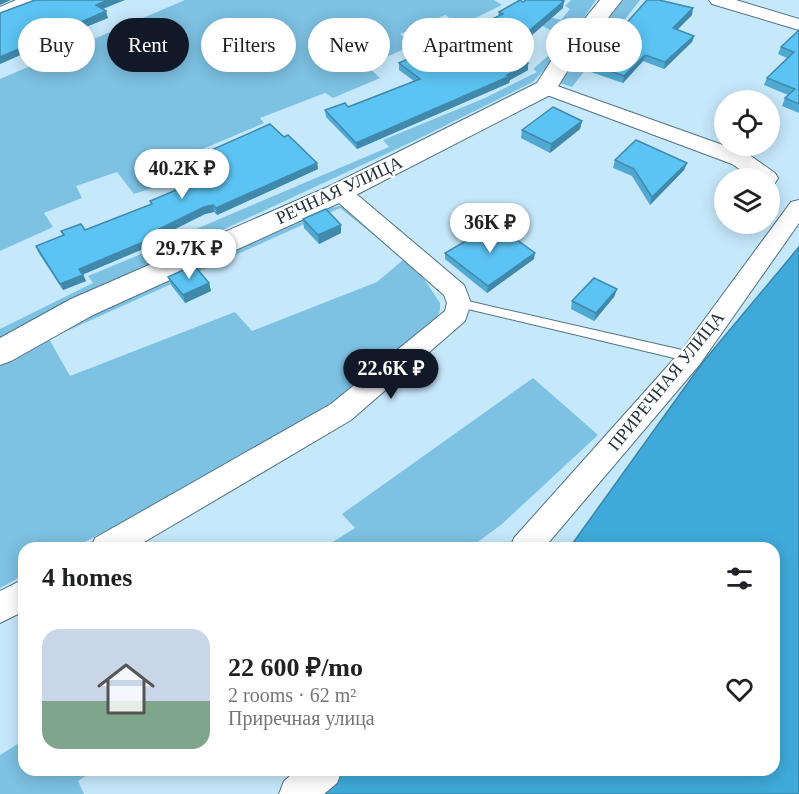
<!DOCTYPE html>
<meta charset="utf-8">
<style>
:root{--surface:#fff;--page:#f2f2f2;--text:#202124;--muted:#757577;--accent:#111827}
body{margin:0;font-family:Georgia,serif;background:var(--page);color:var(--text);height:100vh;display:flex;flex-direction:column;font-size:22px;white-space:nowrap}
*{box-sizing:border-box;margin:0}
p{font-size:20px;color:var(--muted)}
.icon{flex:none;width:33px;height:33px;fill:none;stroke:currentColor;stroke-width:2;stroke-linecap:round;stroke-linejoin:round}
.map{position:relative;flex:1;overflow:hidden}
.side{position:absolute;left:18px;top:542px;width:762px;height:234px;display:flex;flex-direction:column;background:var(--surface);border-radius:18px;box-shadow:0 3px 15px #0003}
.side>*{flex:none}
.top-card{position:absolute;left:18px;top:18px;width:764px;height:54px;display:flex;gap:12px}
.fabs{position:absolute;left:714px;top:90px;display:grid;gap:12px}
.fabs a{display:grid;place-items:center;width:66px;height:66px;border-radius:50%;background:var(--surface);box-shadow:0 3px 15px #0003;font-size:30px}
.price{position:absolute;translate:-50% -51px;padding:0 14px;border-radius:21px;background:#fff;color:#222;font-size:20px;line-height:39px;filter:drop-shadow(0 2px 3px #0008)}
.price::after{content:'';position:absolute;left:50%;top:36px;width:18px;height:14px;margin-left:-9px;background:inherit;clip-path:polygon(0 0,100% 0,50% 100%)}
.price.on{background:var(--accent);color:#fff}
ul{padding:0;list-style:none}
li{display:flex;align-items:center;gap:18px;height:150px;padding:0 24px}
li span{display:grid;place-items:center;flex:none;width:168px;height:120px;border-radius:18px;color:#555}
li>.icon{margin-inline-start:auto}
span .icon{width:72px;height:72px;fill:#fffc;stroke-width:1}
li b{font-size:26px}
h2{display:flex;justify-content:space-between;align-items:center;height:72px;padding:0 24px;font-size:26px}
.tag{padding:0 21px;border-radius:27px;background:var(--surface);box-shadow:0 3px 15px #0003;font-size:21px;line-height:54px}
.tag.on{background:var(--accent);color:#fff}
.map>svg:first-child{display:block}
.green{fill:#7dc1e3;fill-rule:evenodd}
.water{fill:#3faad9;stroke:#3786a9;stroke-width:1.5}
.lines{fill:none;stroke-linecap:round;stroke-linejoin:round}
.service-casing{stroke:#527282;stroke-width:2}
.minor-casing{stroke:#527282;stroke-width:2}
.tertiary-casing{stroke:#527282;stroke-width:2}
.service{fill:#fff;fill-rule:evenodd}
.minor{fill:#fff;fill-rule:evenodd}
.tertiary{fill:#fff;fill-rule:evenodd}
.wall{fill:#4fa9d2}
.shaded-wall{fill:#4089ab}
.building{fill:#5cc4f4;stroke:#4089ab;stroke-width:1.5}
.labels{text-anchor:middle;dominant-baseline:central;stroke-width:4.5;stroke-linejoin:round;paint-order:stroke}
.street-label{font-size:18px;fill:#243239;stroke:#fff}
</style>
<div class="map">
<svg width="799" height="794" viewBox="0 0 799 794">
<rect width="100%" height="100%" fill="#c6e8fb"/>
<path class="green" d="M185,0h309l8,5 -41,20 -16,-10 -45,19 15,10 -48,22 13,12 -47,20 -8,-5 -65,25 4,5 -78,33 15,16 -67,22 -17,-22 -41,14 6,12 -38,15 9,14 -53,24v-172z
M571,0h25l-39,56 -24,26 -115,57 -316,147 -102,53v-10l93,-46 -5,-7 80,-33 3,4 30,-12 -5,-6 193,-82 -6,-7 102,-42 52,-26 -4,-3 16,-14 7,-22 -17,-9 11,-7 11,3 9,-11 -5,-3z
M623,0h17l-68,87 -12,-4z
M340,206l6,2 66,53 28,42v7l-4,11 -70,64 -84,54 -207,108 -51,1v27l-24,13v-222l77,-46 253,-112zM340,208l64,51 -27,23 -125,49 -17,-19 -165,64 -21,-37z
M533,378l65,57 -96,89 -31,23h-146l30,-19 -13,-14z
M24,740v30h71l-17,11 6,13h-84v-39z"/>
<path class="water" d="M799,247v547h-482l26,-24h431v-222l-204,-1 133,-185z"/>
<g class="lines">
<defs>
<path id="service" d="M459,299l232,53 7,5 -7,5 -236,-56 -2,-3 2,-3z"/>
<path id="minor" d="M16,0h24l-3,4 -37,14v-11z
M709,0h27l63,19v11l-87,-26z
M546,82l202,72 27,19 3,5 -3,5 -5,1v-6h-17l-21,-14 -193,-72 -3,-4 3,-4z
M340,185l8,2 116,98 7,18 -6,18 -114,99 -217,128h-43l4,-10 236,-134 114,-93 2,-8 -3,-8 -112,-98 -3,-5 3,-5z
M799,200v23l-99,141 -156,184h-34l4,-10 168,-188 109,-148z
M24,579v32l-24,12v-32z
M297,770h45l-5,13 -13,11h-45l5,-13z"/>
<path id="tertiary" d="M600,0h22l-51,65 -17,28 -204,105 -257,117 -82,46 -11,4v-27l71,-39 259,-113 207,-103 16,-25z"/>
</defs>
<use href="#service" class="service-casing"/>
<use href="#minor" class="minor-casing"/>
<use href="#tertiary" class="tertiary-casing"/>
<use href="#service" class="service"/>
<use href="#minor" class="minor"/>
<use href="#tertiary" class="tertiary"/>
</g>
<path class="wall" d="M523,2l40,6 -39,34 -19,9 23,12v7l-18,10 -1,3 -152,66 -31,-32 -1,-7 23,-3 66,-26 -15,-11v-7l87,-39v-2l12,-6 1,-4z
M103,9l5,9 -23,9 2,7 -56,22 -4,-4 -27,12v-51z
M692,15l-15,15 17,6 -2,6 -28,27 -21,-8 -20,22 -35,-12 2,-7z
M799,30v83l-17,-7 3,-8 3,-3 -24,-10 3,-7 20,-20 -9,-4 3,-7z
M582,121l-2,8 -30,24 -29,-15 1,-8z
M200,155l117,8 1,6 -101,46 -3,-3 -9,2 -44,22 1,5 -79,33 3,7 -23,9 -25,-38 -2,-6 27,-11 -2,-4 24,-1 66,-26 -1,-3 63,-27 -12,-12z
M615,160l72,3 -3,7 -34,35 -18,-29 -19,-8z
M303,219l38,6v8l-22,11 -15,-16z
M445,253l89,6 -47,34 -42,-34z
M168,277l41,6 2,8 -26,12 -14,-18z
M617,289l-3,8 -20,24 -23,-12 1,-8z"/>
<path class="shaded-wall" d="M0,0h11l-11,5z
M108,0h17l-27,11 -2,-6z
M564,1l-1,7 -39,34 -20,9 -2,-2 1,-3z
M693,8l-1,7 -20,20 1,-7z
M106,11l2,7 -27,11 -2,-6z
M85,28l2,6 -56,22 -2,-7z
M694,36l-2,6 -28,27 1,-7z
M25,46l2,6 -27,12v-7z
M645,55l-2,6 -20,22 1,-7z
M528,63v7l-18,10 -1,3 -152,66 -1,-6z
M582,121l-2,8 -30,24 1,-9z
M317,163l1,6 -101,46 -1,-7z
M687,163l-3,7 -34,35 2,-8z
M213,205l1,7 -9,2 -44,22 1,5 -80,34 -3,-6 125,-62z
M341,225v8l-22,11 -1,-9z
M535,253l-1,6 -47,34 1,-7z
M83,275l3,6 -23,9 -3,-6z
M209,283l2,8 -26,12 -2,-8z
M617,289l-3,8 -20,24 2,-8z"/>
<path class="building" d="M35,0h73l-12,5 10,6 -27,12 6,5 -56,21 -4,-3 -25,11v-44z
M520,0l3,2 3,-2h34l4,1 -40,34 -21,11 2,1 -3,2 26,14 -21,12 3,1 -154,67 -31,-33 20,-7 3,4 72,-28 -21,-16 89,-40 -2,-1 17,-8 -4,-2z
M647,0h12l34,8 -20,20 21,8 -29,26 -20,-7 -21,21 -34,-12z
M799,30v74l-14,-6 10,-9 -28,-11 27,-26 -13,-5z
M553,107l29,14 -31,23 -29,-14z
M270,124l14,13 4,-2 29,28 -101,45 -3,-3 -9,2 -47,23 3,5 -81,34 4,6 -23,9 -24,-38 28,-11 -3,-4 20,-7 4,6 67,-26 -2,-3 66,-28 -16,-18z
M636,140l51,23 -35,34 -18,-28 -19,-9z
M326,209l15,16 -23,10 -15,-16z
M495,224l40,29 -47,33 -43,-33z
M194,265l15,18 -26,12 -15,-18z
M594,278l23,11 -21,24 -24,-12z"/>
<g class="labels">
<g class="street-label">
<text transform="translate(339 190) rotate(-25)">РЕЧНАЯ УЛИЦА</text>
<text transform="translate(666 381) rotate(-51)">ПРИРЕЧНАЯ УЛИЦА</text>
</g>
</g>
</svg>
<div class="fabs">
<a><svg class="icon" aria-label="locate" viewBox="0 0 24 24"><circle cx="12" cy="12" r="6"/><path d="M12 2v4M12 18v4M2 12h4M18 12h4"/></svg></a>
<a><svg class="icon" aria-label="layers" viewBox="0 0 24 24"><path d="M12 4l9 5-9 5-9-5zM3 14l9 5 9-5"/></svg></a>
</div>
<b class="price" style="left:182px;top:200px">40.2K ₽</b>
<b class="price" style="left:490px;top:254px">36K ₽</b>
<b class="price" style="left:189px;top:280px">29.7K ₽</b>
<b class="price on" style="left:391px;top:400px">22.6K ₽</b>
<div class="top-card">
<a class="tag">Buy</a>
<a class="tag on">Rent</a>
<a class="tag">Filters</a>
<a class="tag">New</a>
<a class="tag">Apartment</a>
<a class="tag">House</a>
</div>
<section class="side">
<h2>4 homes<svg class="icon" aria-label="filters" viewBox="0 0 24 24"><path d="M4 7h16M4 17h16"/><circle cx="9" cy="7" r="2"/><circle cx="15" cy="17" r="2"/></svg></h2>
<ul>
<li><span style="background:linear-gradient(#c9d6e8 60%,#7fa58c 0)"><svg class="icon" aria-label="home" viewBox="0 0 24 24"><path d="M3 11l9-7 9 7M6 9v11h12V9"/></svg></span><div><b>22 600 ₽/mo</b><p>2 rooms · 62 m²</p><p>Приречная улица</p></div><svg class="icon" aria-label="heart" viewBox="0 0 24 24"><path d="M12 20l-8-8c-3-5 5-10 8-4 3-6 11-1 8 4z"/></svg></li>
</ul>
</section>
</div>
